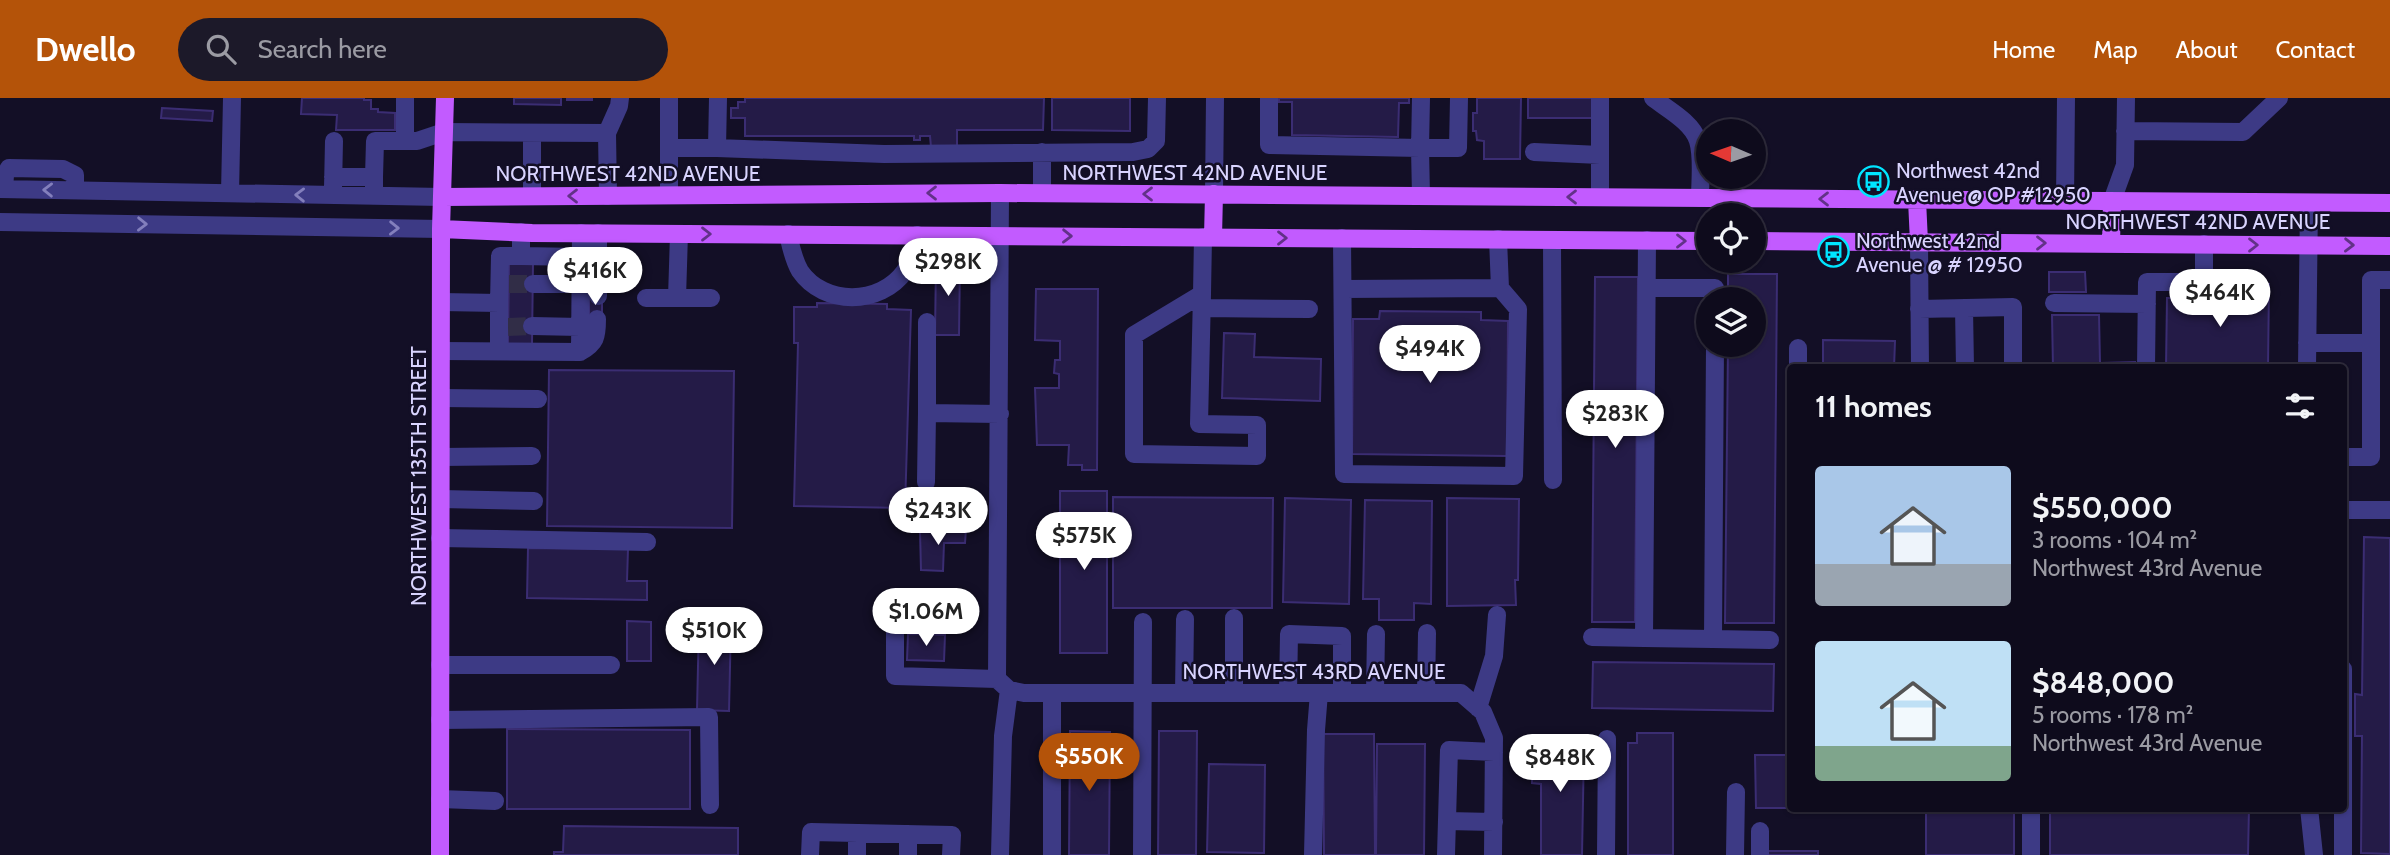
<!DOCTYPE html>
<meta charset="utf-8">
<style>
:root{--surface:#0e0b1c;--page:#1c1929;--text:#f1f3f6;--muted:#9b9ba3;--line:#2e2b3b;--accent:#b45309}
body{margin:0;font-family:Cabin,sans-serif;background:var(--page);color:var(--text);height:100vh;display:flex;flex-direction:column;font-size:26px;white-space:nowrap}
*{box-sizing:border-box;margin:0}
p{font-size:23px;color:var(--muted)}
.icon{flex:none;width:38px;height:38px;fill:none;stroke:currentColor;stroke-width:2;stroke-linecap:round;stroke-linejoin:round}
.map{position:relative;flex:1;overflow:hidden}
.details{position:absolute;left:1787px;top:266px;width:560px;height:448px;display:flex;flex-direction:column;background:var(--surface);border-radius:7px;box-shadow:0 2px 5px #0004,0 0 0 2px var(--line)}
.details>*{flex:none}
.needle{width:46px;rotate:272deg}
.controls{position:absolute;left:1696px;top:21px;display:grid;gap:14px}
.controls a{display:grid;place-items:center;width:70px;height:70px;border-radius:50%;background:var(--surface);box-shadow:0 2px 5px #0004,0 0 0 2px var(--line);font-size:35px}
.price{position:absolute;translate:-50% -60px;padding:0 16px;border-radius:24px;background:#fff;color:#222;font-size:23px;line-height:46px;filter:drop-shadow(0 2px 4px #0008)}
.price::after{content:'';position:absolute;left:50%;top:42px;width:21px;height:16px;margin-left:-10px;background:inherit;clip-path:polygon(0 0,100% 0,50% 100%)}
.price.active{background:var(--accent);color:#fff}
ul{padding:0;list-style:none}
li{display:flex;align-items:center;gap:21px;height:175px;padding:0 28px}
li span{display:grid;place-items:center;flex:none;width:196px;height:140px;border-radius:7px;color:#555}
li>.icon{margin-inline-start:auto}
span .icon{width:84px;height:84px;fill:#fffc;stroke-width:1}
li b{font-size:30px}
h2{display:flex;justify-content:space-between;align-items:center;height:84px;padding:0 28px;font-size:30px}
header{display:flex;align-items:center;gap:42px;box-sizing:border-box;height:98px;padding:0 35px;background:var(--accent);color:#fff}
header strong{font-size:33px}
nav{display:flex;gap:38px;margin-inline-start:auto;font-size:24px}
.search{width:490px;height:63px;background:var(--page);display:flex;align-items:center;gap:18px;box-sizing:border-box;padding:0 24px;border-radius:38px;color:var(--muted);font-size:26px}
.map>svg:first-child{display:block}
.building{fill:#241b47;stroke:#3b2d73;stroke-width:2}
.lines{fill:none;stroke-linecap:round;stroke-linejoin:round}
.minor-tunnel{stroke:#312d47;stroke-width:18;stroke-dasharray:18 9;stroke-linecap:butt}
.minor{stroke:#3d3a85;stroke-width:18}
.major{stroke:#c25bff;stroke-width:18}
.oneway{stroke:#837fbc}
.oneway2{stroke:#623188}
.labels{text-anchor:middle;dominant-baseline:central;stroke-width:5;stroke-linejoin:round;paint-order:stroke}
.poi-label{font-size:21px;fill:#d9d4ff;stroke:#130f26;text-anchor:start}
.street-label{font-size:21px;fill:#d9d4ff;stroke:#130f26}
</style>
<header>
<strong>Dwello</strong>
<div class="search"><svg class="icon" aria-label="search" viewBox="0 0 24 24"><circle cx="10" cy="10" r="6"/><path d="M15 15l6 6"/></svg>Search here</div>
<nav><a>Home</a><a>Map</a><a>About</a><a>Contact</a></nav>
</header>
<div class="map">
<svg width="2390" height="757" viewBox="0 0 2390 757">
<rect width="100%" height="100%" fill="#130f26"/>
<path class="building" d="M302,0h62v2h7v9h7v3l17,1v17h-59l1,-15 -36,-1z
M514,0h47v7l-47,-1z
M567,0h25v2h-25z
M745,0h299l-1,32h-86v17h-26l-1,-11h-10v4h-6v-4h-169v-18h-14v-10h7v-6h7z
M1052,0h78v33l-78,-1z
M1279,0h130v5h-10l-1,34 -106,-2v-33h-13z
M1477,0h44l-1,61h-36v-18l-7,-1 -1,-9h-3v-18h4z
M1528,0h66v20h-66z
M162,10l51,3 -1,10 -51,-3z
M936,164h24l-1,73h-24z
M509,165h24l-1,81h-24z
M2049,174h36l1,20h-37z
M1728,176h49l-3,349h-49l3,-278h26v-46h-26z
M1595,179h43l-3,345h-43z
M2215,185l54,1 -1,84h-102l1,-70h48z
M1036,191h62l-1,181h-15v-5h-14l1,-20h-32l-2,-57h24v-14l-5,-1 1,-13h5v-19l-25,-1z
M589,198h13v23h-13z
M817,205l70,1v5l24,1 -6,198 -111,-2 4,-163h-4v-36h23z
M1380,213l101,1v8l27,1 -1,135 -155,-2 1,-135h26z
M2052,217h47l1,48 35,-1v6h-82z
M1224,235l31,1 -1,23 67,2 -1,42 -98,-3z
M1823,242l72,1 -1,27h-71z
M549,272l185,1 -2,157 -185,-2z
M1060,393h47v162h-47z
M1113,399l160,1 -1,110h-159z
M1285,400l66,2 -2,104 -66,-2z
M1447,400l72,1 -1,81h-3l1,25 -69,1z
M1365,402l67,1 -1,103 -17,-1v17h-35v-21h-16z
M942,431h24l-1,14h-21l-1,28 -22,-1 -1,-39h22z
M2364,439l26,1v316l-29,-1 1,-117h-7v-42l7,1z
M528,450l100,1 -1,32h20v19l-120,-2z
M627,523l24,1v39h-24z
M699,524l32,1 -2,88 -32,-1z
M908,536l37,1 -1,26 -37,-1z
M1593,564l181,2 -1,47 -181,-3z
M507,631l183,1v79h-183z
M1070,633l40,1 -1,123h-40z
M1159,633h38l-1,124h-38z
M1637,635h36v122h-45v-112h9z
M1323,636h51l1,121h-51z
M1533,639l42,2 -1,9h10l-2,107h-41v-71l-9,-1z
M1377,646h48l-1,111h-48z
M1755,657h35v53h-34z
M1209,666l56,1 -1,88 -57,-1z
M1926,710h88v47h-88z
M2050,710h199l-1,47h-198z
M564,728l174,2v27h-184v-3h9z
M1768,753h50v4h-50z"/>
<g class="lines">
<path class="minor-tunnel" d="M509,186h24
M508,229l24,-1"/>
<path class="minor" d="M1269,0v47l151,3 1,-50
M1653,0c14,11 39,24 45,43 5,16 2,40 2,57
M2125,33l118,1 36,-34
M607,35l12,-27 1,-8
M405,43v-43
M669,50h48l1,-50
M717,50l167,6 249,-2 15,-3 8,-8 1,-43
M1534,54l66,3
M333,79h41v11
M374,79l1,-36h42l27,-9 163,1 1,63
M333,90l1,-47
M0,91l442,8
M4,91l1,-14 4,-7 54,1 12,6v15
M230,95l2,-95
M1042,95v-41
M1214,96l1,-96
M669,97v-97
M532,98v-63
M1421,98l-1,-48h38l1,-50
M1600,99v-99
M2065,103l1,-103
M2112,103l13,-36 1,-67
M0,124l441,7
M788,136c3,13 5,25 12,37 24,35 80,35 105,0 7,-11 10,-23 12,-36
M1342,140l2,236 170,2 4,-167 -18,-21 -2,-49
M1552,142l1,240
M1647,142l-3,398 69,1 2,-294
M1919,144l1,126
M521,158l60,1
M533,186h47
M1647,190h68v11
M1343,191l157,-1
M1202,196l-3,130 58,1v31l-123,-2v-119l68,-41 1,-57
M598,198v-63
M646,200h65
M677,200l2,-64
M441,204l58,1v48
M499,205l1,-47h21v-24
M2054,205l93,1
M1202,210l107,1
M1964,210l1,60
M1919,211l94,-2v61
M927,224v91l73,1
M532,228l48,1
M2307,245h64v-63h19
M1798,250v20
M441,253l139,1 1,-119
M580,254c16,-9 17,-15 17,-33
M2146,270l1,-86h57v-38
M2307,270l2,-165
M441,300l97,1
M441,359l91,-1
M2343,359h28v-114
M926,384l1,-69
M441,401l93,2
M2343,412h47
M440,440l207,4
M895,499v79l102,3
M1592,539l52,1
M1713,541l57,1
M440,567h171
M997,581l12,11 15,3h437l22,19 11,26 -1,117
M997,581l3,-486
M1184,595l1,-74
M1234,595v-75
M1288,595l1,-59 53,2v57
M1375,595l1,-59
M1426,595l1,-60
M1478,610l16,-52 3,-41
M440,622l269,-3 1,88
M440,701l55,2
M2031,710v47
M2309,710l5,47
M1447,723l47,1
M810,757l1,-23 141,3 -1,20
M857,757v-22
M908,757v-21
M1000,757l3,-119 6,-46
M1052,757v-162
M1142,757l1,-233
M1313,757l3,-125 3,-37
M1446,757l3,-105 45,2
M1606,757l1,-116
M1735,757l1,-63
M1760,757v-24
M2343,757v-186"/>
<path class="major" d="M442,99l558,-4 1390,10
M1917,102l2,42
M441,131l91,4 1176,8
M1213,139l1,-43
M1754,143l636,5
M2111,146l1,-43
M440,757l1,-626 4,-131"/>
</g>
<defs><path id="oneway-chevron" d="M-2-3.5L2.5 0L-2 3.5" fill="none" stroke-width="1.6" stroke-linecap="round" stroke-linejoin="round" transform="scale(1.75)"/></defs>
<g class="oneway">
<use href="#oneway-chevron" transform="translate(48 92) rotate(-179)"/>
<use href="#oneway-chevron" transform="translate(300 97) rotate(-179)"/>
<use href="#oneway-chevron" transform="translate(142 126) rotate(1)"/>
<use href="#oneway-chevron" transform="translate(394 130) rotate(1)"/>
</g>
<g class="oneway2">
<use href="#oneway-chevron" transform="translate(932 95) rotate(180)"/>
<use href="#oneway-chevron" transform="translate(1148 96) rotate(-180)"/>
<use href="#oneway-chevron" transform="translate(573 98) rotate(180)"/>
<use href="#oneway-chevron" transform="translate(1572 99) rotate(-180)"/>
<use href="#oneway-chevron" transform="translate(1824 101) rotate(-180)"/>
<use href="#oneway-chevron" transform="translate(706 136)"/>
<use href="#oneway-chevron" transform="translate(1067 138) rotate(1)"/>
<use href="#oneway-chevron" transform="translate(1282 140)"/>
<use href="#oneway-chevron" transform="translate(1681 143)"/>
<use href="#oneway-chevron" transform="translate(2041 145)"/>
<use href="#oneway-chevron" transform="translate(2253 147)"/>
<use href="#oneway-chevron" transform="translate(2349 147) rotate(1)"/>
</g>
<defs>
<symbol id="bus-ring" viewBox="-11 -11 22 22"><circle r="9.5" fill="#130f26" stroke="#00e5ff" stroke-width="1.5"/><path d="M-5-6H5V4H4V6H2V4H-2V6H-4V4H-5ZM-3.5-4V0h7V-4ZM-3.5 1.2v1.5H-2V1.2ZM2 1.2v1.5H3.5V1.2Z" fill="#00e5ff"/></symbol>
</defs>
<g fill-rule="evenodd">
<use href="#bus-ring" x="1856" y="66" width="35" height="35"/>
<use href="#bus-ring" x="1816" y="136" width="35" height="35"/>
</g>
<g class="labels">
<g class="poi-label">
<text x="1896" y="72">Northwest 42nd<tspan x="1896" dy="24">Avenue @ OP #12950</tspan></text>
<text x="1856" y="142">Northwest 42nd<tspan x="1856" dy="24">Avenue @ # 12950</tspan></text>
</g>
<g class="street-label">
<text x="1195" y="74">NORTHWEST 42ND AVENUE</text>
<text x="628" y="75">NORTHWEST 42ND AVENUE</text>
<text x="2198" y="123">NORTHWEST 42ND AVENUE</text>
<text transform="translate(418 378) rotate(-90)">NORTHWEST 135TH STREET</text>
<text x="1314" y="573">NORTHWEST 43RD AVENUE</text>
</g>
</g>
</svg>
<div class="controls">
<a><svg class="needle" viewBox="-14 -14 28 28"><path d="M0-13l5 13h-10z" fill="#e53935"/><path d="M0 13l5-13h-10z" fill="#9b9ba3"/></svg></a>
<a><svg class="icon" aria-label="locate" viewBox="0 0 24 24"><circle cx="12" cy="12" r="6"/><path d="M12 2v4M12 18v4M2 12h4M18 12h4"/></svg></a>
<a><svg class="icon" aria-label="layers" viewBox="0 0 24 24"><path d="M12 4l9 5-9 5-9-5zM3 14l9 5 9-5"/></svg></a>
</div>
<b class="price" style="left:948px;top:200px">$298K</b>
<b class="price" style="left:595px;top:209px">$416K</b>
<b class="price" style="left:2220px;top:231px">$464K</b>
<b class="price" style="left:1430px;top:287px">$494K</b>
<b class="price" style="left:1615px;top:352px">$283K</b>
<b class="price" style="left:938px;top:449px">$243K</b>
<b class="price" style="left:1084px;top:474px">$575K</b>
<b class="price" style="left:926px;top:550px">$1.06M</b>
<b class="price" style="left:714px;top:569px">$510K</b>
<b class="price active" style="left:1089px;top:695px">$550K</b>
<b class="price" style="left:1560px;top:696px">$848K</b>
<section class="details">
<h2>11 homes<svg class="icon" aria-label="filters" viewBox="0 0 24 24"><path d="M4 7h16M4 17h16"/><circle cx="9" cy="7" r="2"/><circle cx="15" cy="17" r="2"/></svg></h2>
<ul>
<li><span style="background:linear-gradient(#a9c7e8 70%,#9aa5b1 0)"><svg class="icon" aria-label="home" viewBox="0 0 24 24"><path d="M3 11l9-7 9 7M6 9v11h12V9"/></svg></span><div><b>$550,000</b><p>3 rooms · 104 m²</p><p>Northwest 43rd Avenue</p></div></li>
<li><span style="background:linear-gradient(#bfe0f5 75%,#7fa58c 0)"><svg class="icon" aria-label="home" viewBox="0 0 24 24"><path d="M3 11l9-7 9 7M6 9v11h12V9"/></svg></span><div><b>$848,000</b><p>5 rooms · 178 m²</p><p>Northwest 43rd Avenue</p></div></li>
</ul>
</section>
</div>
